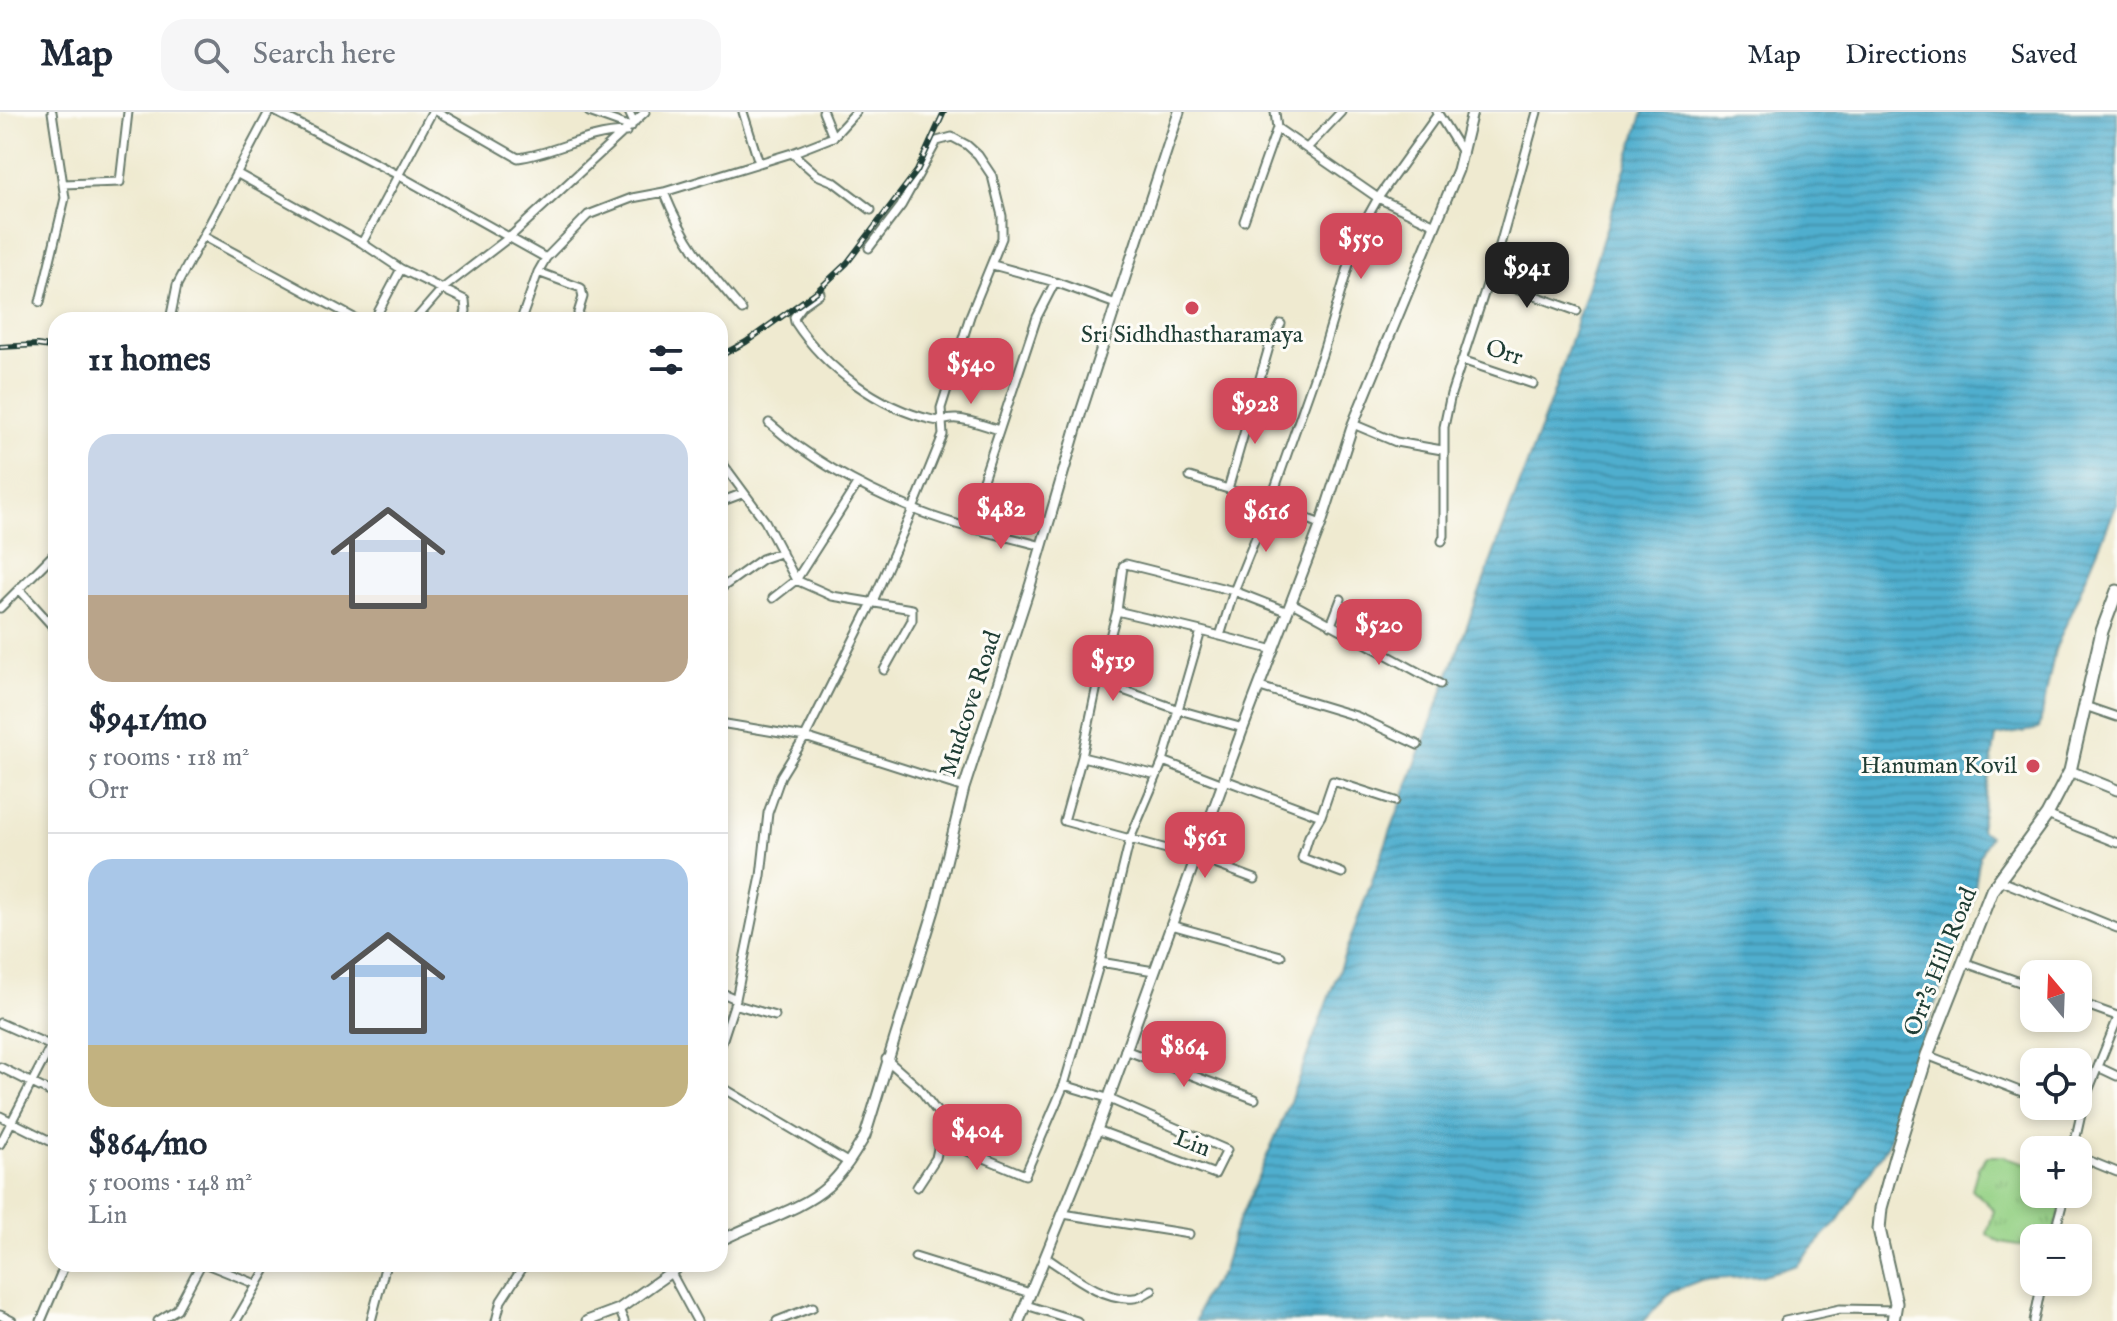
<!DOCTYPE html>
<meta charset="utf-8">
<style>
:root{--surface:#fff;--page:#f6f6f7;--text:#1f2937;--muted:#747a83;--line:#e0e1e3;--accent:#d1495b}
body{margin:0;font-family:"IM FELL English",serif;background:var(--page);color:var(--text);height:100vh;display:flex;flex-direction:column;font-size:30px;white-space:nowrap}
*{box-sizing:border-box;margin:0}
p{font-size:26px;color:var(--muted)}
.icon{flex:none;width:44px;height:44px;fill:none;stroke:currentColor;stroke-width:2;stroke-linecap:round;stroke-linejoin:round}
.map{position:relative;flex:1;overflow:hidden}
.details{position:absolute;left:48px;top:200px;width:680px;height:960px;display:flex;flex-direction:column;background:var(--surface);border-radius:24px;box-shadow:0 4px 12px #0003}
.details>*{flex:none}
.needle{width:52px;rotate:341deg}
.controls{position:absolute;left:2020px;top:848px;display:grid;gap:16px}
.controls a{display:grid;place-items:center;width:72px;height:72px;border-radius:16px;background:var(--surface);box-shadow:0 4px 12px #0003;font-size:40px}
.price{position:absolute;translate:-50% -68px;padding:0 18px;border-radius:16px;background:var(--accent);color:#fff;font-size:26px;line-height:52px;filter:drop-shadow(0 2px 4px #0008)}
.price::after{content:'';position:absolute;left:50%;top:48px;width:24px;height:18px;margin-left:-12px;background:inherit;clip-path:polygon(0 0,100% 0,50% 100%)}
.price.active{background:#222;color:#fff}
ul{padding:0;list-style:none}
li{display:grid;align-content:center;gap:16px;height:424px;padding:0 40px}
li+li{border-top:2px solid var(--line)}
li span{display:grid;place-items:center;height:248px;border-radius:24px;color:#555}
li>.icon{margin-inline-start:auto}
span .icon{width:144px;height:144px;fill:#fffc;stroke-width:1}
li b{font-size:34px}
h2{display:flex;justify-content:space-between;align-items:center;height:96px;padding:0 40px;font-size:34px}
header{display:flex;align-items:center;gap:48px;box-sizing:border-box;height:112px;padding:0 40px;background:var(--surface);border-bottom:2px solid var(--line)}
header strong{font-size:38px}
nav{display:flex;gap:44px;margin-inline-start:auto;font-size:28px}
.search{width:560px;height:72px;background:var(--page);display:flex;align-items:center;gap:20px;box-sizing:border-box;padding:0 28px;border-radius:24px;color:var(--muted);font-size:30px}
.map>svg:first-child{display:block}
.grass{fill:url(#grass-tufts);stroke:#5a875c;stroke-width:2}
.water{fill:url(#water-rules);stroke:#377681;stroke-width:2}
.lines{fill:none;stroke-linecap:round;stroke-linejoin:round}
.minor-casing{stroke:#687a6b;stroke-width:11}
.tertiary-casing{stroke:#687a6b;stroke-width:13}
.primary-casing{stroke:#687a6b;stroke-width:15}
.minor{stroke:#fff;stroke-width:7}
.tertiary{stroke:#fff;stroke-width:9}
.primary{stroke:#fff;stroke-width:11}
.rail-casing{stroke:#1f3d34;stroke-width:6}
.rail{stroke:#fdfcf7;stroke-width:3;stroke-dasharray:9;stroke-linecap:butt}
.poi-dot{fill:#d1495b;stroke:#fdfcf7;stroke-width:3}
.labels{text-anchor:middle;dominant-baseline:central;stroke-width:6;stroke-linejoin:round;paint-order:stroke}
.poi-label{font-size:24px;fill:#1f3d34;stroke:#fdfcf7}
.street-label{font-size:24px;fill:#1f3d34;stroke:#fdfcf7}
</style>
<header>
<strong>Map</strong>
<div class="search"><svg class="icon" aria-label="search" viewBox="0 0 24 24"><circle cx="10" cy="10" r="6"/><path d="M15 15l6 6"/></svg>Search here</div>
<nav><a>Map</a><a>Directions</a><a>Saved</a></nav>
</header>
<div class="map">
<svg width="2117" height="1209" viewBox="0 0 2117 1209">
<defs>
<pattern id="grass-tufts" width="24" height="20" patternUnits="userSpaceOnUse" patternTransform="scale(2)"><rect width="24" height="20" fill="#95d185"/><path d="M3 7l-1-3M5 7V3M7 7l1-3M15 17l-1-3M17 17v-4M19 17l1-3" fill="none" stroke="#80b473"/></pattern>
<pattern id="water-rules" width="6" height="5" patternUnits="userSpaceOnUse" patternTransform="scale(2)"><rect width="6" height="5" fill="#4faece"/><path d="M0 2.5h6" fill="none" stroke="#418fa8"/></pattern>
</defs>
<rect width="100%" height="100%" fill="#fdfcf7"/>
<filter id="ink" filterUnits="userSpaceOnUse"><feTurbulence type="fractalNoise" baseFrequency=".0125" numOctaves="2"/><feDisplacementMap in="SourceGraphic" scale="16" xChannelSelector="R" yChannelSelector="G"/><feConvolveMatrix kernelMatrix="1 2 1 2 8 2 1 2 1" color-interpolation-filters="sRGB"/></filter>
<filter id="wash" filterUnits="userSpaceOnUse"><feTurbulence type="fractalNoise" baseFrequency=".006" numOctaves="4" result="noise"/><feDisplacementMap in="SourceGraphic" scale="32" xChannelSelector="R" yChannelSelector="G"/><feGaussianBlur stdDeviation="1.8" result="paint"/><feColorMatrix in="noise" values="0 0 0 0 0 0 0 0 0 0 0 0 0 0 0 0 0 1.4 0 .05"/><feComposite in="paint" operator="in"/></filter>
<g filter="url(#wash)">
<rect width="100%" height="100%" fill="#efead0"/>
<path class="grass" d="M1987,1044h15l32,9v29h31l-12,44h-19v10c-16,-5 -34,-2 -47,-14l7,-24 -22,-21 6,-21z"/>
<path class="water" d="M1643,0h474v392l-62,146 -16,79 -43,7 -16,94 10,6 -10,19 -8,52 -42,110 -42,127 -48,75 -43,46 -37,11 -59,4 -28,11 -30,30h-447l7,-24 20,-26 10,-37 53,-122 269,-723z"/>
</g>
<g filter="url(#ink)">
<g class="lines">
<defs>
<path id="minor" d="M276,0l122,63 148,83
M438,0l80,46c38,-5 67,-25 108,-26
M589,0l42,15
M629,0l5,11
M743,0l16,51
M823,0l10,25
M1437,0l26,42
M1277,16l101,70 57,27
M1307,36l34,-36
M792,41l25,22 17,7 37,28
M236,61l126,70 39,26 64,31 1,11 -3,9
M63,72l57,-2 8,-70
M664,80c21,52 42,76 78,118
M1244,109l33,-93 -2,-16
M203,124l155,84
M362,131l70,-131
M993,153l62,17 61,22
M538,160l43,16 2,9 -5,16 4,7
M1488,167l89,32
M820,181l-17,12 -9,12 1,5c30,46 84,86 138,98 9,2 16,-2 24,-1 14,1 29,7 42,11
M40,190l25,-104 -13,-86
M170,208l7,-35 92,-173
M374,208l27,-51
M415,208l27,-31 69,-53 134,-124
M521,208l17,-48 8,-14 42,-43 44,-17 32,-6 128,-39 41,-16 23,-25
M1281,212l-12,23 -41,142 93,35
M1462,248l71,24
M769,311c41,36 91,64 142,85 41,18 88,26 131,38
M1353,312l43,18 46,8
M720,348l45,61 31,59 36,16 80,13v11l-28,50
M1190,365l38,12
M720,390l24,-9
M968,413l69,-208 18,-35
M1442,429l2,-5v-109l7,-33 49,-149 37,-133
M19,477l37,41
M720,477l42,-30 20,-7
M773,486l23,-18 62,-97
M1292,491l148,81
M0,496l56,-56
M1117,499l6,-45 3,-2 108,27 -14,45
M1288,500l-54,-21 35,-86 53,-150 36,-121 20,-36 60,-84
M1331,513l10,-26
M1098,569l19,-70 84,20
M1260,575l96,29 62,29
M2085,594l32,11
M720,611l85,14 159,51
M1243,616l-64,-18 -81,-29 -16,76 -18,64 132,36 59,22
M1082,645l75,18
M1163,649l60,23
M1225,668l96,36 -12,20 -7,22 40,15
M2047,703l70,28
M1321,704l12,-35 62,20
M1999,768l118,48
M1171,813l110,31
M1963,850l71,25
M1154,859l-54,-9 30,-123 33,-78 38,-130 73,19
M720,880l16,7
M2078,890l39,14
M734,892l41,12
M0,911l56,25
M720,936l16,-49 25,-123 7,-63 13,-37 24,-39 68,-136 40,-92 30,-74 -2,-27 29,-92 32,-78v-22l-10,-40 -14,-21 -11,-10 -15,-8 -15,4 -36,65 -32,42
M1125,938l130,49
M1927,943l95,37
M886,947l33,29 25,33 -8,37 -19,29
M0,955l56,28
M2098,955l19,9
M1064,973l43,13 120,52 -12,24 -118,-44
M720,974l129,77
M0,1004l56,28
M941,1028l84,35 39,-90 36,-123
M0,1032l56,-108
M2073,1038l11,-49 33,-81
M2078,1044l39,16
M1063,1102l126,20
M2053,1126l12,-44
M915,1145l115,36
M1045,1145c25,16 57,44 89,41 6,0 12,-5 18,-8
M206,1152l50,20
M661,1152l9,7 27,50
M1026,1193l51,16
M619,1197l5,12
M0,1203l12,6
M41,1209l24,-57
M158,1209l19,-12 24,-45
M236,1209l33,-57
M371,1209l15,-57
M496,1209l5,-20 24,-37
M777,1209l36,-14
M1785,1209l55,-12 55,1
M2034,1209l8,-39"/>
<path id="tertiary" d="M2070,659l47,19
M720,1129c31,-17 82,-31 107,-54 16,-14 27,-33 38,-51l70,-229 29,-119 66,-202 51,-174 98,-300
M587,1209l32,-12 63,-45
M1019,1209l78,-191 146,-402 78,-204 32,-100 105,-254 14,-58"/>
<path id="primary" d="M1893,1209l3,-18 -17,-74 2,-21 14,-51 32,-102 65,-165 55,-75 23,-44 32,-140 15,-40"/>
</defs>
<use href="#minor" class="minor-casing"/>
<use href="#tertiary" class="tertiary-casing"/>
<use href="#primary" class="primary-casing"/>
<use href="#minor" class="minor"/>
<use href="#tertiary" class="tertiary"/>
<use href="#primary" class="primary"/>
<defs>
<path id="rail" d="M0,235l37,-2 19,3
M720,244l26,-14 70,-50 31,-29 70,-92 27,-59"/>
</defs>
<use href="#rail" class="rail-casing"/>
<use href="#rail" class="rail"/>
</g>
</g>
<g class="poi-dot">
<circle cx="1192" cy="196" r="8"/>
<circle cx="2033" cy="654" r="8"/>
</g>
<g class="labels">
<g class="poi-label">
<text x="1192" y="223">Sri Sidhdhastharamaya</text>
<text x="2017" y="654" text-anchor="end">Hanuman Kovil</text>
</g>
<g class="street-label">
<text transform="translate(1504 241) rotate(18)">Orr</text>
<text transform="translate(971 592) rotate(-72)">Mudcove Road</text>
<text transform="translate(1941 850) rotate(-68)">Orr’s Hill Road</text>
<text transform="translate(1192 1032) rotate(21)">Lin</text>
</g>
</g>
</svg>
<div class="controls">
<a><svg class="needle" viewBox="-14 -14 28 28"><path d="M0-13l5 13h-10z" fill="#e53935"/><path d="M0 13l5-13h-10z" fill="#747a83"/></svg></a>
<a><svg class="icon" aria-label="locate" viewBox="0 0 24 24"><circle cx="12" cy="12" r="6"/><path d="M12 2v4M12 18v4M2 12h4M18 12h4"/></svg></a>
<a>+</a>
<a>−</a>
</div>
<b class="price" style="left:1361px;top:169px">$550</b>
<b class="price active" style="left:1527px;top:198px">$941</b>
<b class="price" style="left:971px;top:294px">$540</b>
<b class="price" style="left:1255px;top:334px">$928</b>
<b class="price" style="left:1001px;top:439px">$482</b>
<b class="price" style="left:1266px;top:442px">$616</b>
<b class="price" style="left:1379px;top:555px">$520</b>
<b class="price" style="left:1113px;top:591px">$519</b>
<b class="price" style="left:1205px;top:768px">$561</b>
<b class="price" style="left:1184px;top:977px">$864</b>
<b class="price" style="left:977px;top:1060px">$404</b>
<section class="details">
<h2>11 homes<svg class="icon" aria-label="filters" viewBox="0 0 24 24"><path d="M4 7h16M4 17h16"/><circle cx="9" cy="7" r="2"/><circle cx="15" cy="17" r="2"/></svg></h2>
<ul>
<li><span style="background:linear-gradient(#c9d6e8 65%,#b9a48a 0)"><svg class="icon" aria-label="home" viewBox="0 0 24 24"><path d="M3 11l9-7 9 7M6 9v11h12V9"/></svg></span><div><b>$941/mo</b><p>5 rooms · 118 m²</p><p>Orr</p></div></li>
<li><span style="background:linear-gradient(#a9c7e8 75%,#c2b280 0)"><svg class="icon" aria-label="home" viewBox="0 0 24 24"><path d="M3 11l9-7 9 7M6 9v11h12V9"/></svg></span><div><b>$864/mo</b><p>5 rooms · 148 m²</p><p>Lin</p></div></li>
</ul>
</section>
</div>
